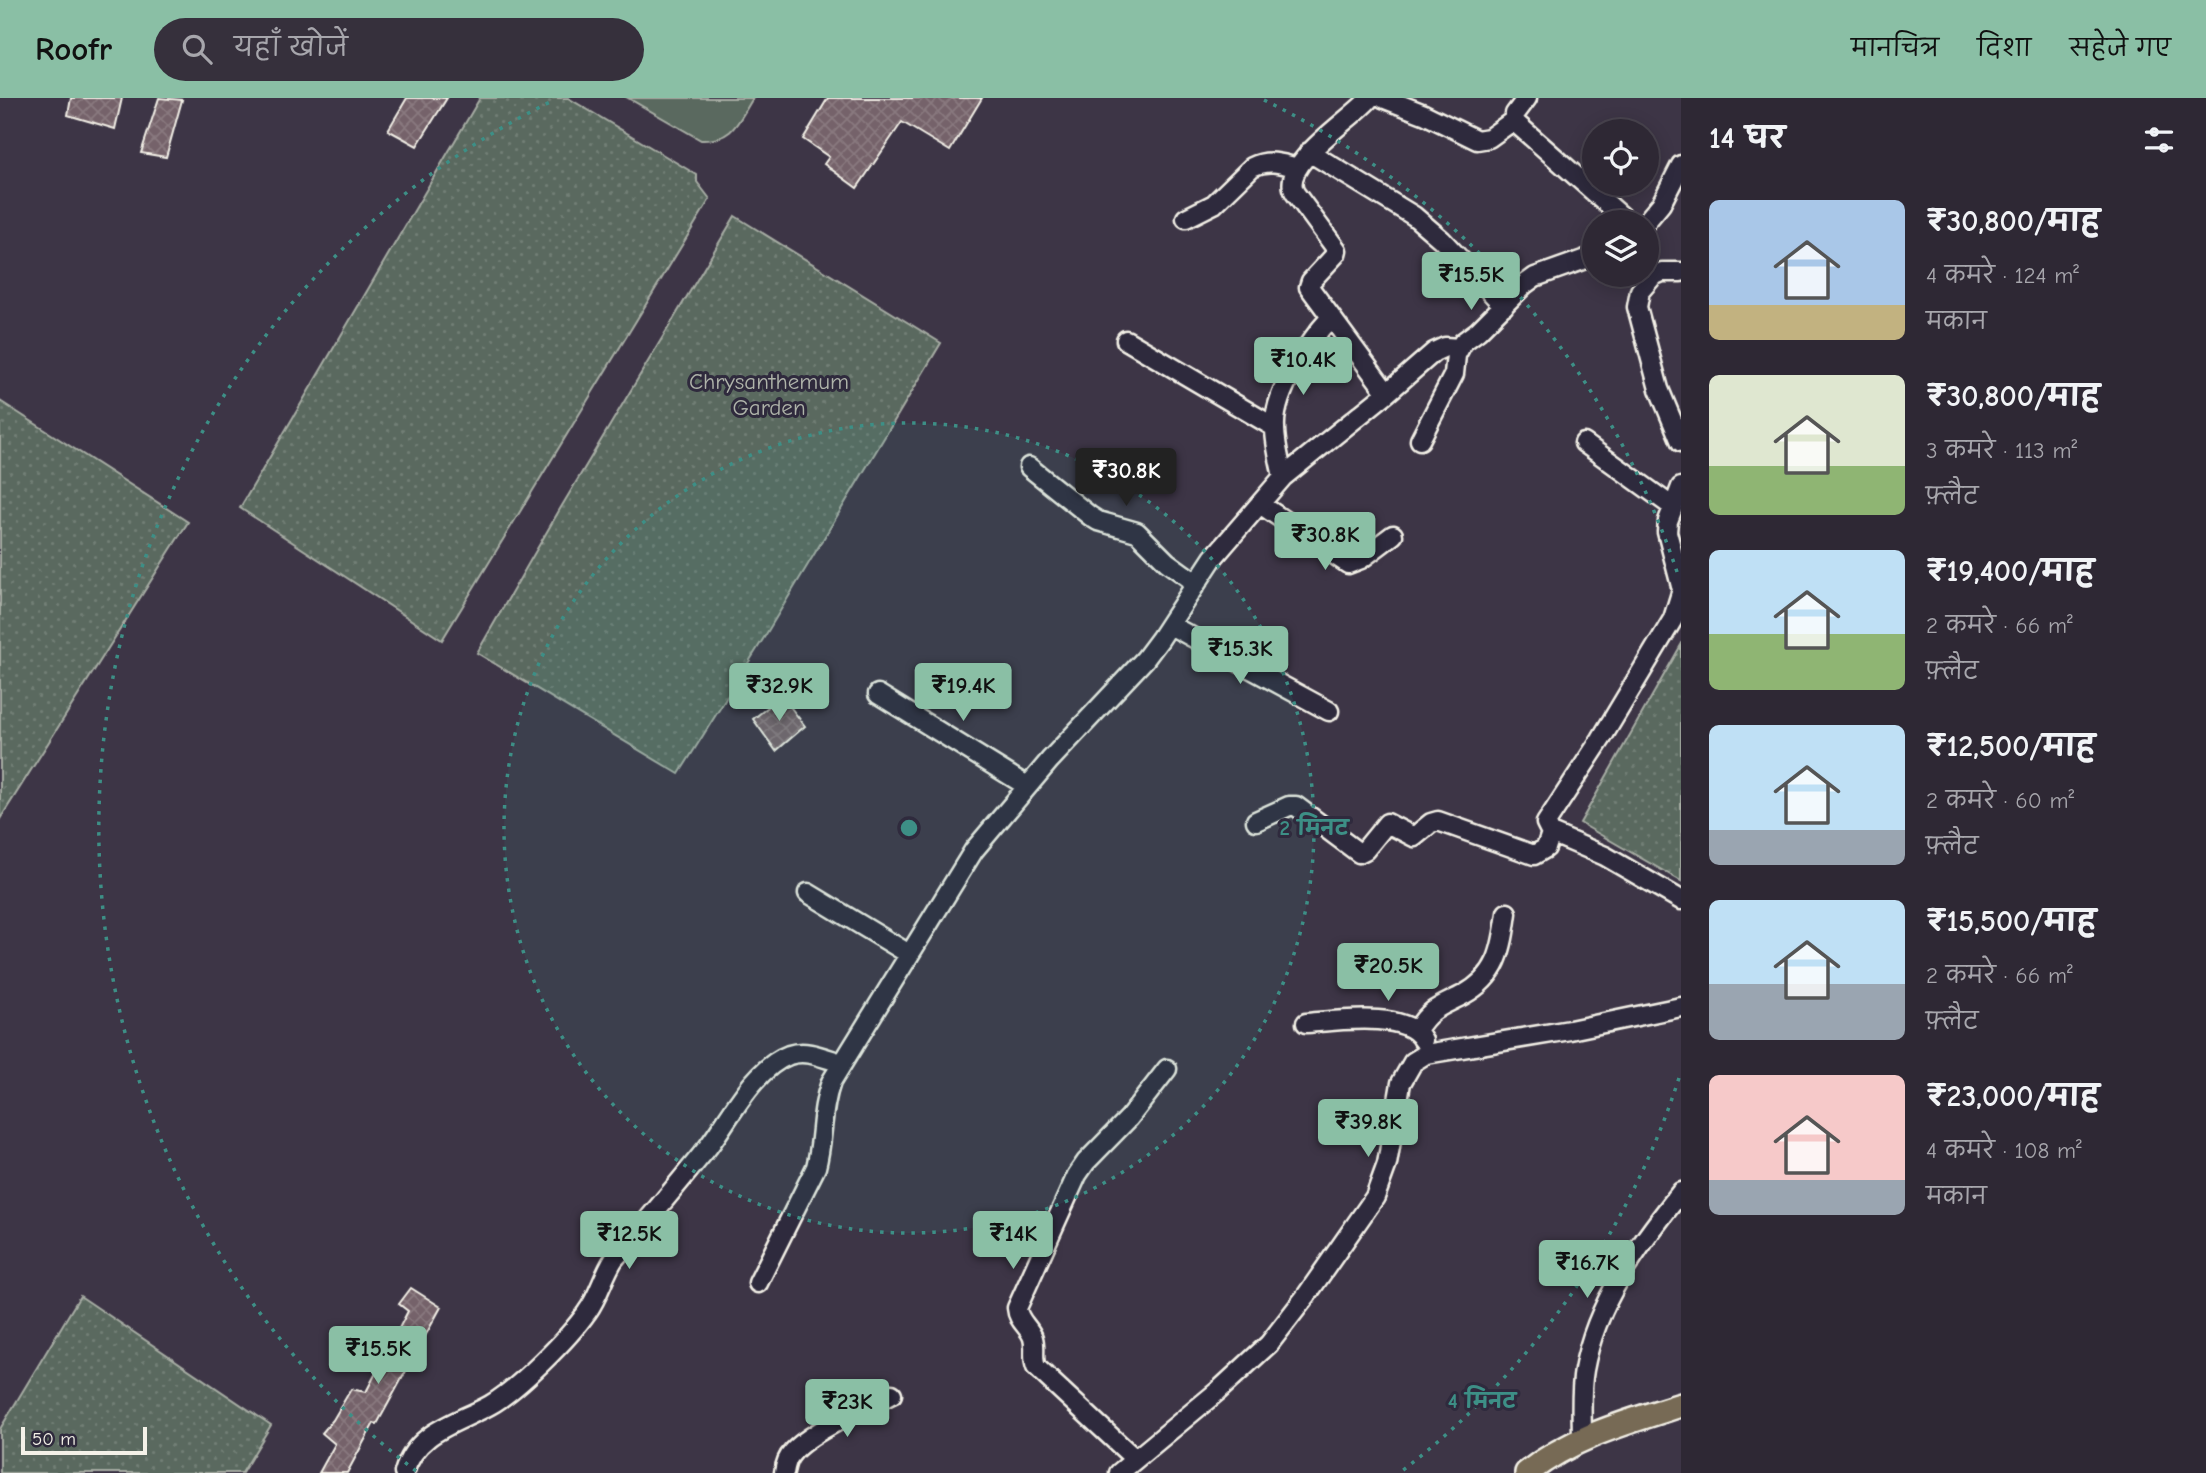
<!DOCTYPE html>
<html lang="hi">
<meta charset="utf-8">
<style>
:root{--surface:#2e2834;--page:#36303c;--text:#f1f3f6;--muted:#a7a6ac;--line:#49444f;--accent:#8abfa5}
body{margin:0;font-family:"Comic Neue","Playpen Sans Deva",sans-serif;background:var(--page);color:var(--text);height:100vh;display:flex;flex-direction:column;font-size:26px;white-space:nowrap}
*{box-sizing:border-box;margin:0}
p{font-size:23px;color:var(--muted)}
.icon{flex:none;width:38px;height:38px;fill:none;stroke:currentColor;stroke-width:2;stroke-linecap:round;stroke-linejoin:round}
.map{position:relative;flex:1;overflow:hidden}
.drawer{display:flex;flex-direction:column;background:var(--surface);width:525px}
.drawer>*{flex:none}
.fabs{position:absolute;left:1582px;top:21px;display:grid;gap:14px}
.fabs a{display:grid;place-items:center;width:77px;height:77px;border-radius:50%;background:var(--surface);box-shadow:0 4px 18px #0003,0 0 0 2px var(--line);font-size:35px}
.scale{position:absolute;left:21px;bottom:18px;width:126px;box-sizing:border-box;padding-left:7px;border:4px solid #f4f1e8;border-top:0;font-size:19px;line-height:24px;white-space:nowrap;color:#f4f1e8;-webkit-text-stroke:5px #2f2a3d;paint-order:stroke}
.price{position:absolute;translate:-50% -60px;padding:0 16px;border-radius:7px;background:var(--accent);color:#111;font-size:23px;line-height:46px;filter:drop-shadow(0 2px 4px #0008)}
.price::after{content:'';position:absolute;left:50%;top:42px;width:21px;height:16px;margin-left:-10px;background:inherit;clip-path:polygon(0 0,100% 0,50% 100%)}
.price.selected{background:#222;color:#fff}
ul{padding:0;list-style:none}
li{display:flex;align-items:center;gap:21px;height:175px;padding:0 28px}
li span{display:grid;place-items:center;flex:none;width:196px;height:140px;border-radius:10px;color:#555}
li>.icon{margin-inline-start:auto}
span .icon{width:84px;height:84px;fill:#fffc;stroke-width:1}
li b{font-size:30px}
h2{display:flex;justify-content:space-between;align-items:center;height:84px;padding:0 28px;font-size:30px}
header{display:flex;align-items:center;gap:42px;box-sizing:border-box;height:98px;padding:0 35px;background:var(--accent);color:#111}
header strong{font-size:33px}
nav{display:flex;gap:38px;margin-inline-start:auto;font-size:24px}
.search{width:490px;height:63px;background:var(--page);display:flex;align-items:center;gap:18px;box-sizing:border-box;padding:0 24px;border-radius:38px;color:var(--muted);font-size:26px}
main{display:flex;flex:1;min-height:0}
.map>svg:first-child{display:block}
.grass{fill:url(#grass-dots);stroke:#a7ada4;stroke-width:2}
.park{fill:#5a695f;stroke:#a7ada4;stroke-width:2}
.building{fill:url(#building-cross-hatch);stroke:#f4f1e8;stroke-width:2}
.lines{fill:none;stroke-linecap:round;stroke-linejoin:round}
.minor-casing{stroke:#f4f1e8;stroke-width:23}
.major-casing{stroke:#f4f1e8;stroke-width:28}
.minor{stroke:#2f2a3d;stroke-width:18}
.major{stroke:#776a54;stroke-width:23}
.ring{fill:none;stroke:#3d8f86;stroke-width:3.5;stroke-dasharray:3.5 7}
.labels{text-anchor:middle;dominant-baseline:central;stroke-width:6;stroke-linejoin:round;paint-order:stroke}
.park-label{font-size:23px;fill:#afb4aa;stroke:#2f2a3d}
.centre{fill:#3d8f86;stroke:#2f2a3d;stroke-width:3.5}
.ring-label{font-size:21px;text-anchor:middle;font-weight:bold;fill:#3d8f86;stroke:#2f2a3d;stroke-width:6;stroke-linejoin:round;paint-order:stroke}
</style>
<header>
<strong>Roofr</strong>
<div class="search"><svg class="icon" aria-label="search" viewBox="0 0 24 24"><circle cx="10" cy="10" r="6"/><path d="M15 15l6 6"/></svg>यहाँ खोजें</div>
<nav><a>मानचित्र</a><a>दिशा</a><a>सहेजे गए</a></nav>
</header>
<main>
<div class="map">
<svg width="1681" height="1375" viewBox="0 0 1681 1375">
<defs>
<pattern id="grass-dots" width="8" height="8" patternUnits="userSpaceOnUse" patternTransform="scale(1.75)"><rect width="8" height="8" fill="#5a695f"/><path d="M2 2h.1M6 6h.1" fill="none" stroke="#727f76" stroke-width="1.8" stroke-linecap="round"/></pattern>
<pattern id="building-cross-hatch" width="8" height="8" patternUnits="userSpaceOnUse" patternTransform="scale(1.75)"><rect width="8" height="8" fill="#75626a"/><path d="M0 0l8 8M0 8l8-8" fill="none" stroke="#89797f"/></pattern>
</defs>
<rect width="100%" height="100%" fill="#3d3546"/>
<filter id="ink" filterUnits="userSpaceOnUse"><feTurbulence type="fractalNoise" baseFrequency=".0143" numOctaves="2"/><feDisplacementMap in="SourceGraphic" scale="14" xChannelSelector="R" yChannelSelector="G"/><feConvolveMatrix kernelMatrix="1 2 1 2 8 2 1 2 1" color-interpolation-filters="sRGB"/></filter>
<g filter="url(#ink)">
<path class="grass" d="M480,0h88l129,77v7l13,17 -268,441 -202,-132z
M735,118l206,127 -176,293 -86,138 -202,-121 83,-144z
M0,303l188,121 -188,297z
M1681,547v236l-101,-58z
M80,1198l191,129 -29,48h-242v-44z"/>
<path class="park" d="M628,0h125c-15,24 -20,43 -52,42z"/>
<path class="building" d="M71,0h51l-7,31 -47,-14z
M159,0l23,2 -16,57 -25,-4z
M407,0h40l-30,48 -29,-16z
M828,0h154l-32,53 -48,-29 -45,66 -33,-24 5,-7 -26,-18z
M782,598l23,30 -29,25 -23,-32z
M411,1190l30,19 -64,117 -3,-1 -27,50h-28l16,-29 -13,-11 11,-13 18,-31 15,3 42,-81 -9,-7z"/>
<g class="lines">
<defs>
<path id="minor" d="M1370,0c-17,21 -92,66 -75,95l42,57 -1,4 -25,27 -2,6 78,106
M1383,0l41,16 53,26 12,-2 25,-18
M1527,0l-12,16 -1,6 4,5 110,97
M1309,54l105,64 28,24 62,66
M1186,120l28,-14 38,-37c16,-8 29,-4 45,1
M1646,124l15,-18 20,-39
M1681,174h-19l-9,4 -13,15 -3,16 22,82 22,53
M1126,242l148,87
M1420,342l34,-66 2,-19 7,-13 15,-11 46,-46 11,-8 59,-21
M1584,345l89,64
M1029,369l61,49 8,5 39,11 30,30 29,21
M1283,379c-3,-15 -8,-33 -8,-49 -2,-35 33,-86 56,-111
M1681,389l-13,34 -1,11 14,54
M1260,406l88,60 13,-5 32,-24
M1681,495l-8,26 -72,120 -55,84 5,10 54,23 76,44
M1170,527l159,86
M878,596l149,92
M1256,723l33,-15h7l63,47 6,-3 22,-27 27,14 17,-14 7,-2 96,34 12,-7 5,-15
M808,795l101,61
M1306,925c28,-2 102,-13 117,17
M1417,932c13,-22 25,-24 46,-35 35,-19 39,-45 44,-82
M758,1185l58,-116c8,-29 4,-55 15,-85l143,-232 76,-90 95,-101 15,-20 53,-81 70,-81 104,-84 47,-41 11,-5 14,1
M1582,1342c0,-23 -2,-48 2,-70 12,-68 55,-125 97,-178
M1135,1361l-99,-92c-4,-9 0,-19 -3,-29 -4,-12 -15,-16 -16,-30l60,-133 9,-13 43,-44 38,-49
M404,1375c12,-42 52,-49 86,-68 27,-15 79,-67 97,-93 12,-16 16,-36 27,-53 32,-36 63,-74 94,-112 22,-29 46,-79 81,-92 18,-6 35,3 52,8
M784,1375c1,-7 3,-15 8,-20 16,-20 76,-47 100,-59
M1119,1375l99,-82 51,-47 37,-48 69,-99 12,-33 14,-81 12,-21 13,-8 144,-24 111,-23"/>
<path id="major" d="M1527,1375c45,-36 100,-51 154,-68"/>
</defs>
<use href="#minor" class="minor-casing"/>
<use href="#major" class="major-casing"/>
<use href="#minor" class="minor"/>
<use href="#major" class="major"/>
</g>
</g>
<circle cx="909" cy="730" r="405" fill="#3d8f86" fill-opacity=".12"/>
<g class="ring">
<circle cx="909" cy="730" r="405"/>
<path d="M1679 980A810 810 0 0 1 1402 1373M416 1373A810 810 0 0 1 554 2M1264 2A810 810 0 0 1 1679 480"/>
</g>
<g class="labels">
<g class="park-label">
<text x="769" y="283">Chrysanthemum<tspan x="769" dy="26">Garden</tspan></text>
</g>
</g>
<circle cx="909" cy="730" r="10" class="centre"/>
<g class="ring-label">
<text x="1314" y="737">2 मिनट</text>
<text x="1482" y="1310">4 मिनट</text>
</g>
</svg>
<div class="fabs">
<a><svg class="icon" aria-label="locate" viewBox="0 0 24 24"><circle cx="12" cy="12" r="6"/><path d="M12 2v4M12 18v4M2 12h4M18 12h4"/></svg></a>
<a><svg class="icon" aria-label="layers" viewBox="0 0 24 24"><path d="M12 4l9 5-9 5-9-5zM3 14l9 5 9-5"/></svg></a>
</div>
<div class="scale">50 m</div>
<b class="price" style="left:1471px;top:214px">₹15.5K</b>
<b class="price" style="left:1303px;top:299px">₹10.4K</b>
<b class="price selected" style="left:1126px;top:410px">₹30.8K</b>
<b class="price" style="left:1325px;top:474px">₹30.8K</b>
<b class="price" style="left:1240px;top:588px">₹15.3K</b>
<b class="price" style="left:779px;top:625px">₹32.9K</b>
<b class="price" style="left:963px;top:625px">₹19.4K</b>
<b class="price" style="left:1388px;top:905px">₹20.5K</b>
<b class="price" style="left:1368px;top:1061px">₹39.8K</b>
<b class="price" style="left:629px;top:1173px">₹12.5K</b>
<b class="price" style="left:1013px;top:1173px">₹14K</b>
<b class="price" style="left:1587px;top:1202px">₹16.7K</b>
<b class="price" style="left:378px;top:1288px">₹15.5K</b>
<b class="price" style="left:847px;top:1341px">₹23K</b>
</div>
<section class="drawer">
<h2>14 घर<svg class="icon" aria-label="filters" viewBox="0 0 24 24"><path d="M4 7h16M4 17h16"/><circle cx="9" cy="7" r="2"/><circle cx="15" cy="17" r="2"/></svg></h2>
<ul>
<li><span style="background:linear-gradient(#a9c7e8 75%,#c2b280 0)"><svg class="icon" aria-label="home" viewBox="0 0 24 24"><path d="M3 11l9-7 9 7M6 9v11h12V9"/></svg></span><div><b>₹30,800/माह</b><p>4 कमरे · 124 m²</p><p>मकान</p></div></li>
<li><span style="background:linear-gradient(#dfe7d0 65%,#8fb573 0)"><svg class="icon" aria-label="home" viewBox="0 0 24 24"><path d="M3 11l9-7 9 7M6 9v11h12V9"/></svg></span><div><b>₹30,800/माह</b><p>3 कमरे · 113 m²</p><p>फ़्लैट</p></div></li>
<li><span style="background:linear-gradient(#bfe0f5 60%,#8fb573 0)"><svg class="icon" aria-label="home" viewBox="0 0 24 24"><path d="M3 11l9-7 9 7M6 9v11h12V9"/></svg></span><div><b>₹19,400/माह</b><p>2 कमरे · 66 m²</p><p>फ़्लैट</p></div></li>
<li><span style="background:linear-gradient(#bfe0f5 75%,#9aa5b1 0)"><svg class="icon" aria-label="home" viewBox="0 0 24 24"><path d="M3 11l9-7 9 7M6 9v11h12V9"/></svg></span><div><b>₹12,500/माह</b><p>2 कमरे · 60 m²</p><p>फ़्लैट</p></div></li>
<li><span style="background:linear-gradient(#bfe0f5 60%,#9aa5b1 0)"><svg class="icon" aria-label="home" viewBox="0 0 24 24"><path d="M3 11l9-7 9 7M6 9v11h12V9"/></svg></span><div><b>₹15,500/माह</b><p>2 कमरे · 66 m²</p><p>फ़्लैट</p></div></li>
<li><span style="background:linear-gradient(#f6c9c9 75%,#9aa5b1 0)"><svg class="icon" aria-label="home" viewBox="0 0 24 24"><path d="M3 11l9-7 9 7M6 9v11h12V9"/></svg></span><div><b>₹23,000/माह</b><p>4 कमरे · 108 m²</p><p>मकान</p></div></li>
</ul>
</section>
</main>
